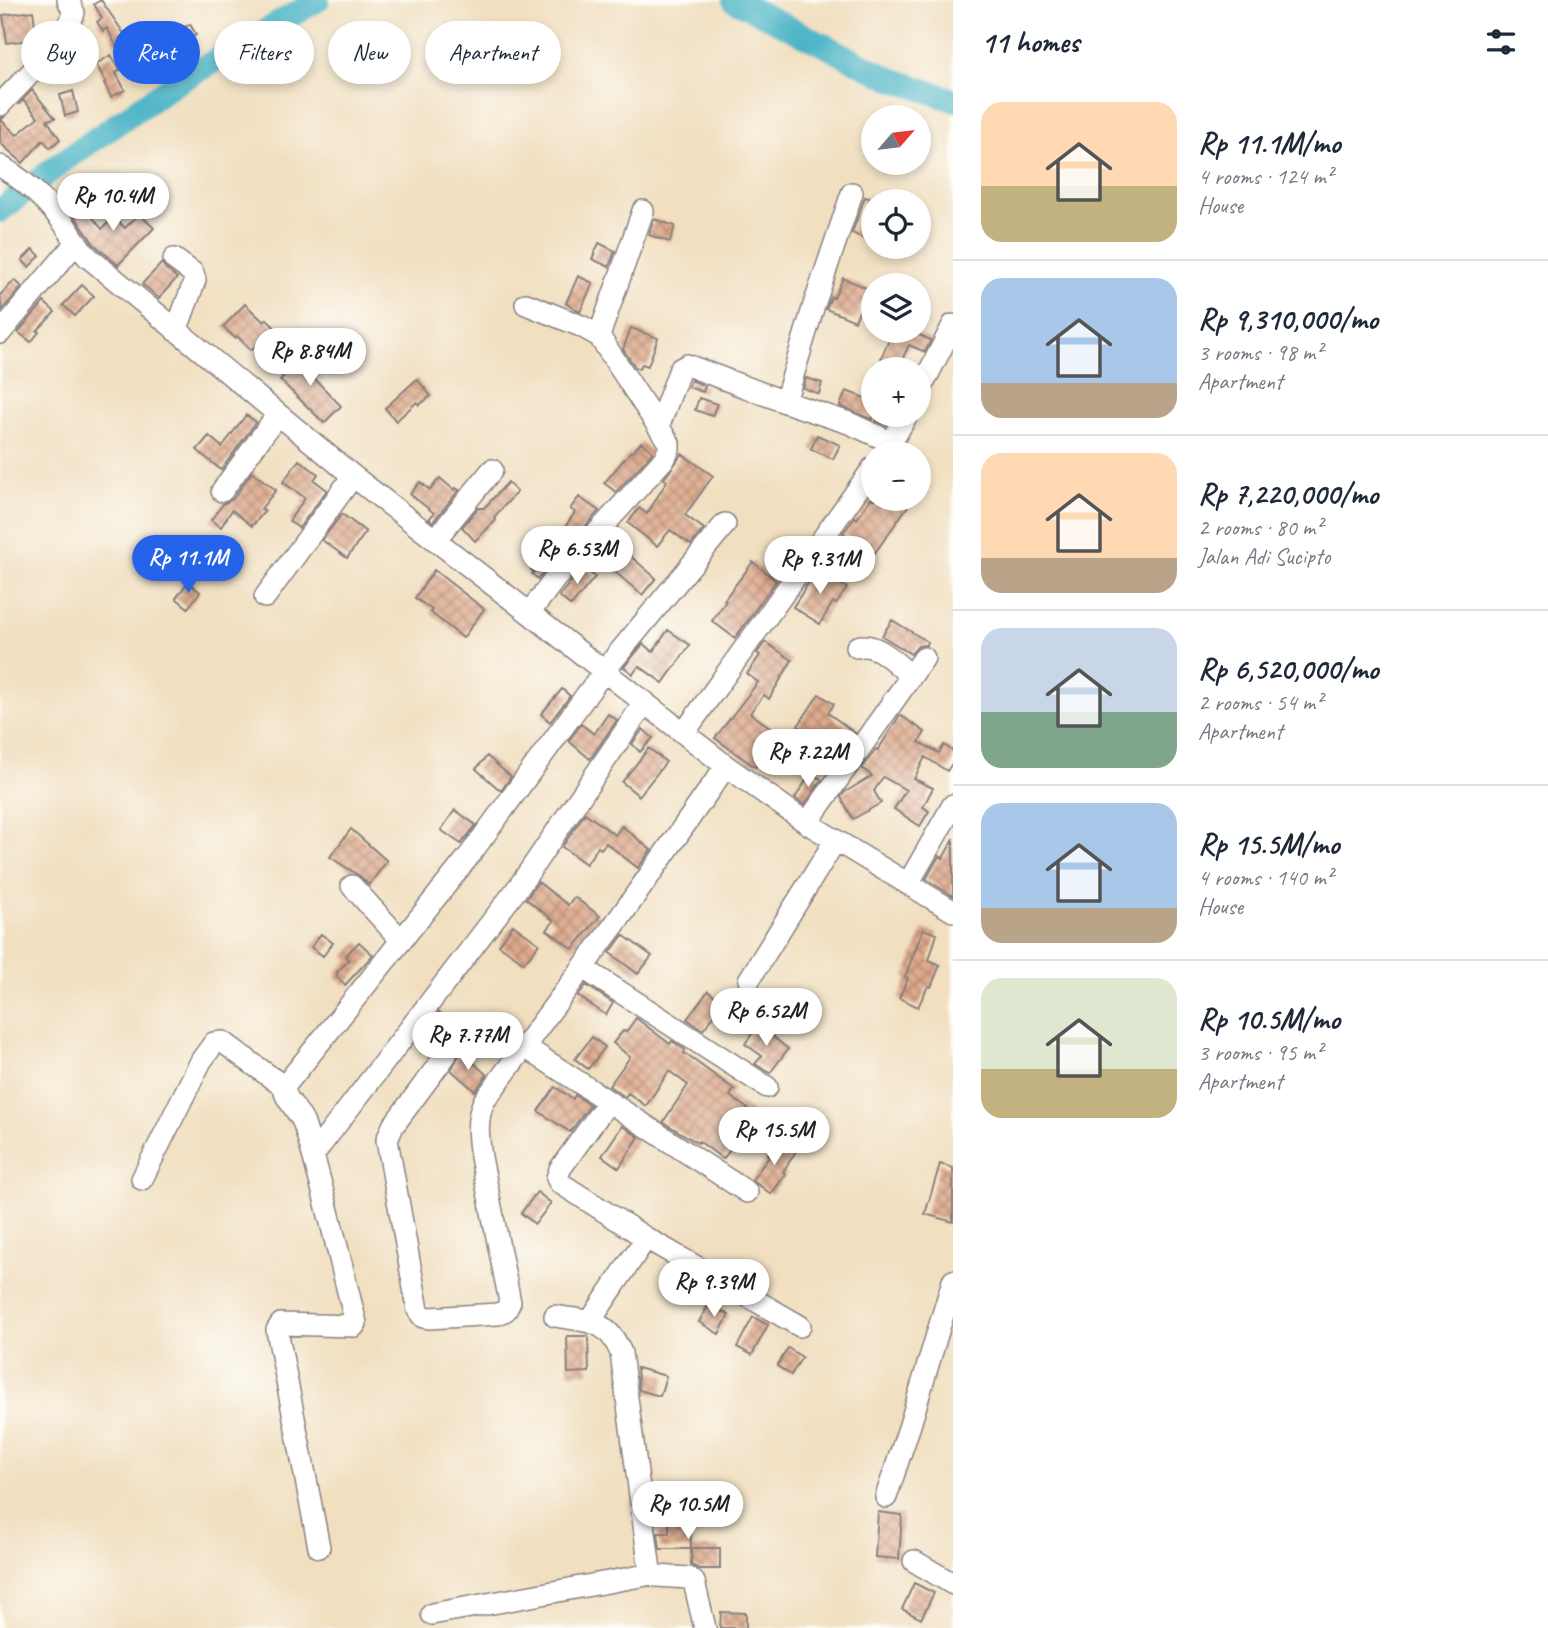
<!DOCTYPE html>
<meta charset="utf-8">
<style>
:root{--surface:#fff;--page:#f6f6f7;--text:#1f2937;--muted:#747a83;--line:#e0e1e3;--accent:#2563eb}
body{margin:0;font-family:Caveat,sans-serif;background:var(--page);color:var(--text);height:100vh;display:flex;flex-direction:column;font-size:26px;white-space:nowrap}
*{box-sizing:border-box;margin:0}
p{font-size:23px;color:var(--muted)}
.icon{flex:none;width:38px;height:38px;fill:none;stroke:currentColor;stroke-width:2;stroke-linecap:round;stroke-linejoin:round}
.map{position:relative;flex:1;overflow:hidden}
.panel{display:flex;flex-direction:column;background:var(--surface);width:595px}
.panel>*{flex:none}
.top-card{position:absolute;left:21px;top:21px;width:665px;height:63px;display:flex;gap:14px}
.needle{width:46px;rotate:62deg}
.controls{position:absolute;left:861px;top:105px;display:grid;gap:14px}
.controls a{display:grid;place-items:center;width:70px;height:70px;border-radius:50%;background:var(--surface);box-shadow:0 4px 10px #0003;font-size:35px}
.price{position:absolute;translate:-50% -60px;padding:0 16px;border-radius:24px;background:#fff;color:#222;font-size:23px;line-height:46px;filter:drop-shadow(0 2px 4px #0008)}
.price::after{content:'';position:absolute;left:50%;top:42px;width:21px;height:16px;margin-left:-10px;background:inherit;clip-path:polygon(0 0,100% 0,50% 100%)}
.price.current{background:var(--accent);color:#fff}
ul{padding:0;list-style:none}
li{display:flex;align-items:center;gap:21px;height:175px;padding:0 28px}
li+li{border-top:2px solid var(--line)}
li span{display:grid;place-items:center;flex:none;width:196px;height:140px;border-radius:21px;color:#555}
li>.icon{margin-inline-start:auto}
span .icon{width:84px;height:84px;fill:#fffc;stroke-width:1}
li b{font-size:30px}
h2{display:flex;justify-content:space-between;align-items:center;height:84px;padding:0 28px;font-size:30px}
.pill{padding:0 24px;border-radius:32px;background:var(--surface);box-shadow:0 4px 10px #0003;font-size:24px;line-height:63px}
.pill.current{background:var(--accent);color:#fff}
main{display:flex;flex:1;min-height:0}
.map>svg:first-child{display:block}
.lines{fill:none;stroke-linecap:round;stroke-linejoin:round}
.river{stroke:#49b4c6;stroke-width:24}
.building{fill:url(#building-cross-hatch)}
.minor-casing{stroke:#8a807e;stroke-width:24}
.minor{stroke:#fff;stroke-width:21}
</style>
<main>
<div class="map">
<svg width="953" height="1628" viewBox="0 0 953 1628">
<defs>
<pattern id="building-cross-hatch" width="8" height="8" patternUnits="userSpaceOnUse" patternTransform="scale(1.75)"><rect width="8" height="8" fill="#deaa8c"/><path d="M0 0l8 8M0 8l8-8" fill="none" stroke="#b48a74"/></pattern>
</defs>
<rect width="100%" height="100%" fill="#fdfcf7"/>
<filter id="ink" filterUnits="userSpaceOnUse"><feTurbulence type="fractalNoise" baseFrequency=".0143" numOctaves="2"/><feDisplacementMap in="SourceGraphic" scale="14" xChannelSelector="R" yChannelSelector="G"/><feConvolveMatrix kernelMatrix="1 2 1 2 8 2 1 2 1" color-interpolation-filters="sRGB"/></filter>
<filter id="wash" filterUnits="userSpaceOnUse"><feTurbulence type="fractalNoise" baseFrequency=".00686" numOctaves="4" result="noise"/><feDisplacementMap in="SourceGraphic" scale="28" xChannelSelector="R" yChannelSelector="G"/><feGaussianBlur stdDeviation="1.57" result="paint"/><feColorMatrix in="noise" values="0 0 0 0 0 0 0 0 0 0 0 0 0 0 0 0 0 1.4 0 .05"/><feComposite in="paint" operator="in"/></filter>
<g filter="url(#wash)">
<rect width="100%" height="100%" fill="#f1dfc0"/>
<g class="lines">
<path class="river" d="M734,0l155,78 64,22
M0,211l62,-49 108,-75 148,-87"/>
</g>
<g id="blocks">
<path class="building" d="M101,0l24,35 2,-1 6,12 -13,7 -13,-25 -4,3 -6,-9 5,-4 -8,-14z
M33,11l4,28 -30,4 -4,-28z
M190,24l6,11 -13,8 -6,-11z
M447,54l29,2 -1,18 -29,-2z
M111,55l9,15 -4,3 9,17 -14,7 -7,-14 2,-1 -10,-18z
M32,90l23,28 -8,2 13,19 -10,9 -7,-8 -20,23 -23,-20v-25l4,-1 -3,3 16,15 21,-18 -14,-17 -6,5z
M73,91l5,21 -13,4 -5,-21z
M865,197l8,2v44l-21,-10z
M79,200l23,29 12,-12 11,11 14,-14 15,14 -36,37 -24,-21 -25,-36z
M654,219l21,7 -5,16 -21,-7z
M599,243l16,8 -6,16 -17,-8z
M33,249l7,7 -11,11 -7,-7z
M162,263l4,6 11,9 -18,20 -17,-14z
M578,276l15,7 -13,29 -14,-9z
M843,278l30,13v9l-3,8 -8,-4 -7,17 -29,-12 5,-12 3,1z
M15,280l7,7 -20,23 -2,-15z
M82,285l12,11 -19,20 -12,-11z
M44,302l11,10 -18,19 2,1 -8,10 -13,-10z
M245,304l19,18 3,-3 8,9 -24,22 -14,-14 -2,2 -12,-11z
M631,328l27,10 -10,28 -6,-2 -3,5 -4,-2 -12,-18z
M893,331h17l21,9 -6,12 -16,-7 -10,21 -18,-8z
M309,347l10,8 -13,15 35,36 -17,17 -44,-43z
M806,378l16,5 -3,11 -16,-6z
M417,379l14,17 -12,9 -2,-3 -21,19 -11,-13z
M691,380l14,6 -2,6 -15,-5z
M846,391l27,10v19l-33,-14z
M699,398l18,6 -5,12 -17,-6z
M246,415l10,7 -35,48 -24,-20 12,-14 13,11z
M879,415h13l-6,10 -10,-4z
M817,435l23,10 -7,14 -22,-10z
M641,442l12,10 -37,40 -12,-9 27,-32 2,1z
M682,454l31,22 -28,39 19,14 -13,16 -21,-15 -13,16 -29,-23 11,-15 8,6 20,-33 -3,-2z
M299,460l19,14 -4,6 13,10 -28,38 -10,-7 16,-23 -22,-16z
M252,472l24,18 -15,19 4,2 -13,15 -20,-16 -11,17 -10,-7 12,-16 10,-5z
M440,478l14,12 2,-2 3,2 -26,32 -4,-3 5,-6 -24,-19 10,-12 10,8z
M508,482l9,10 -23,25 2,3 -21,21 -13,-14 16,-19h6z
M579,497l20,14 -61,68 -6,-5 2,-2 -3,-2 29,-38 1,1 14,-21 -5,-3z
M870,499h43l-39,55 -31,-21 12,-16 2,2z
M342,514l24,18 -19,26 -25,-18z
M621,548l35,30 -14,17 -35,-30z
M753,562l23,19 -41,57 -23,-17 14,-20 -2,-1z
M583,567l12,10 -24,29 -12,-10z
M818,568l29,20 -11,16 -3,-2 -13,22 -27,-17z
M434,570l50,39 -21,29 -33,-26 2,-2 -17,-12z
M188,582l12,10 -12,16 -12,-10z
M892,620l36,22 -2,3 -8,1 -7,8 -29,-18z
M668,630l22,15 -27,38 -24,-17 -6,8 -9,-7 19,-23 10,8z
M765,642l27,18 -23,39 -5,-4 -14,18 28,20 -23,34 -40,-29 43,-56 -11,-8 13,-19 -3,-2z
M562,689l8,7 -20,26 -9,-8z
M819,694l15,10 -6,9 27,20 -14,19 -26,-19 -2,3 -15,-10z
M608,714l9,6 -27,39 -20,-17v-3l11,-15 13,10z
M900,715l25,17 -6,10 20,11 5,-8 9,6v11l-6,9 -22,-14 -11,22 19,9 -10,19 6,4 -9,15 -26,-17 12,-19 -23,-13 -9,14 7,12 -28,16 -12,-22 4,-5 27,-16 -10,-8 14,-19 2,1z
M643,729l10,9 -13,14 -8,-8z
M649,748l17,14 -27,34 -17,-14z
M487,756l24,21 -10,14 -25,-22z
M811,773l11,7 -18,25 -9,-7z
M455,810l21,15 -15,19 -20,-14z
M585,813l30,22 7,-9 29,24 -13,18 -32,-25 -5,6 -3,-2 -12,17 -24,-17z
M351,829l36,32 -18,24 -8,-8 -31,-20z
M953,840v56l-27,-17 13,-23 4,2z
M538,882l30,23 6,-8 26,19 -27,33 -26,-19 7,-9 -28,-22z
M513,925l26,19 -15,19 -25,-18z
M923,929l14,5 -8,26 11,5 -9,22 -3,-1 -10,21 -19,-9 9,-20 -3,-1z
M321,934l12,9 -10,13 -12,-9z
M623,935l29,21 -14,18 -28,-21z
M359,942l14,13 -28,30 -8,-8v-5l12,-12 -4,-4z
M586,985l27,18 -7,12 -28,-19z
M708,991l15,12 -20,27 -16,-11z
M439,1012l16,16 -8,8 -14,-16z
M636,1018l34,26 2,-3 13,9 -1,3 50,36 -4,7 22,16 -20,27 4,3 -13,17 -24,-18 -1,2 -35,-21 25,-37 -19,-14 -23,35 -18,-13 -3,4 -16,-11 21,-29 -17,-14 10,-12 3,1z
M760,1022l13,10 -2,3 17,14 -18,24 -15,-9 7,-8 -17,-12z
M592,1037l13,10 -17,22 -13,-10z
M461,1051l26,24 -12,16 -24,-21z
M555,1087l18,12 2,-4 15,10 -20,27 -32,-21z
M622,1126l17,11 -20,31 -17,-12z
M776,1139l20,12 -13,21 3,2 -15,20 -19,-14 18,-25 -2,-1z
M940,1164l13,4v54l-28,-8z
M537,1192l14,11 -16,21 -14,-11z
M709,1304l20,11 -10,19 -20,-12z
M753,1317l15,8 -16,30 -15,-8z
M567,1336h21l1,36 -21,1z
M788,1348l14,9 -11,18 -14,-9z
M637,1368l29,8 -6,20 -21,-6z
M669,1508h21l1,40h29v21h-21l-8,-4v-16h-31l-2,-16h11z
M878,1512l24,3 -3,44 -24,-2z
M914,1583l20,10 -13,26 -19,-10z
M721,1612l25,1v15h-26z"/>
</g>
</g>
<g filter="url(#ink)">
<use href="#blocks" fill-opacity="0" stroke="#8a807e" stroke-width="2"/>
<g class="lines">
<defs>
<path id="minor" d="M0,105c27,-29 58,-56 74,-92l-6,-13
M0,166c21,12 43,32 59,51 11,13 17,28 29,40l265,219 373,290 81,57 146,88
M852,193l-38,112 -29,97 64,21 44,20
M174,259l19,14 2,7 -19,51
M526,304l55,22 18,10 70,107v6l-4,9 -110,121 -25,33
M0,333l75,-89
M599,336l44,-125
M919,392l34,-67
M659,425l21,-56 7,-4 98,37
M886,452l21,-37
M222,491l56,-77
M436,539l56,-69
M265,597l88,-121
M857,647c20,-6 39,17 54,29
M684,733l189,-265
M807,823l117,-165
M908,884l45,-79
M352,886l49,54
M583,968l184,119
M749,980l86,-139
M525,1047l222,145
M446,1055l-53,71 -6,14 31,170 5,7 6,1 69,-4 8,-4 4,-8 -29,-145c-3,-20 -5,-38 3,-56l139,-188 103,-147
M608,1102l-48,67 -3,9 3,5 86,55 154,88
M313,1155l207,-270 125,-183
M142,1179l59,-118 13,-18 9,-1 61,45
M555,1316c32,6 52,2 66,37l29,217 6,6 33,2 5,4 11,46
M591,1320l55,-82
M886,1497l24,-72 43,-144
M319,1547l-42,-217 4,-6 73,2 2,-3c-17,-66 -32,-134 -52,-199 -5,-13 -21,-27 -20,-37l185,-231 135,-185 121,-147
M914,1561l39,23
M432,1614l220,-40"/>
</defs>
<use href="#minor" class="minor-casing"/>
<use href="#minor" class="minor"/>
</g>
</g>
</svg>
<div class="controls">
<a><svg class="needle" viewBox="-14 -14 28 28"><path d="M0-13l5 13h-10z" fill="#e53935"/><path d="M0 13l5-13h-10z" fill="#747a83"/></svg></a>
<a><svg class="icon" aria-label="locate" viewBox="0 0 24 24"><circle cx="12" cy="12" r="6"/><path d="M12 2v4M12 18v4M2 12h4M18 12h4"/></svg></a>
<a><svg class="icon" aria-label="layers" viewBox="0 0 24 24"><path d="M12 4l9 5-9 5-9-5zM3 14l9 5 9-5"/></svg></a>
<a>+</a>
<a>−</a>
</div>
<b class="price" style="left:113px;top:233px">Rp 10.4M</b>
<b class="price" style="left:310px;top:388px">Rp 8.84M</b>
<b class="price" style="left:577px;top:586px">Rp 6.53M</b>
<b class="price current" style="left:188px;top:595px">Rp 11.1M</b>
<b class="price" style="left:820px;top:596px">Rp 9.31M</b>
<b class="price" style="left:808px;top:789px">Rp 7.22M</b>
<b class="price" style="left:766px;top:1048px">Rp 6.52M</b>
<b class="price" style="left:468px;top:1072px">Rp 7.77M</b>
<b class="price" style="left:774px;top:1167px">Rp 15.5M</b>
<b class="price" style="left:714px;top:1319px">Rp 9.39M</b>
<b class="price" style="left:688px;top:1541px">Rp 10.5M</b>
<div class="top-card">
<a class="pill">Buy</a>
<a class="pill current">Rent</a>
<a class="pill">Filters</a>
<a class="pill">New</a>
<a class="pill">Apartment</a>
</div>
</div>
<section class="panel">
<h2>11 homes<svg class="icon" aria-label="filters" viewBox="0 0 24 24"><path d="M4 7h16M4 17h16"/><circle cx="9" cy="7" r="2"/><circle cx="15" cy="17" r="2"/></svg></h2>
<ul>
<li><span style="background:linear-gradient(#ffd9b3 60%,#c2b280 0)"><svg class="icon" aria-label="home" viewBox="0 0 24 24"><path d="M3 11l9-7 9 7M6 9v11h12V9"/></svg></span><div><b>Rp 11.1M/mo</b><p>4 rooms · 124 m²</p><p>House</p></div></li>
<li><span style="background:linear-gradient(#a9c7e8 75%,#b9a48a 0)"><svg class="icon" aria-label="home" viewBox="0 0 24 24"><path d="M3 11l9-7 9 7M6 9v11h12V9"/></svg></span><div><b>Rp 9,310,000/mo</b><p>3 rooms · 98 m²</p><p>Apartment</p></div></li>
<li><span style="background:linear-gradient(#ffd9b3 75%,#b9a48a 0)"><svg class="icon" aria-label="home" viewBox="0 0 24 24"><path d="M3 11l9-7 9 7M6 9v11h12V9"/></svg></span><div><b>Rp 7,220,000/mo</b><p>2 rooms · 80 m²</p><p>Jalan Adi Sucipto</p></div></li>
<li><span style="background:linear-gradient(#c9d6e8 60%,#7fa58c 0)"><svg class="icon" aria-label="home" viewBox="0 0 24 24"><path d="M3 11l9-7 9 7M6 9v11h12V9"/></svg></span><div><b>Rp 6,520,000/mo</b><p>2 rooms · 54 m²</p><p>Apartment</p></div></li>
<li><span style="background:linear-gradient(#a9c7e8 75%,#b9a48a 0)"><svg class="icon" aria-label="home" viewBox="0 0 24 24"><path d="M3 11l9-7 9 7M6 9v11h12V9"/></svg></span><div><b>Rp 15.5M/mo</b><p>4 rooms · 140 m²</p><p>House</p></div></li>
<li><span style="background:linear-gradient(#dfe7d0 65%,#c2b280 0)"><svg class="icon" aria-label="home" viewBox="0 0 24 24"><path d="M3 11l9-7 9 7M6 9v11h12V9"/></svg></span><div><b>Rp 10.5M/mo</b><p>3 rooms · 95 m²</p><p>Apartment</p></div></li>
</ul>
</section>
</main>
